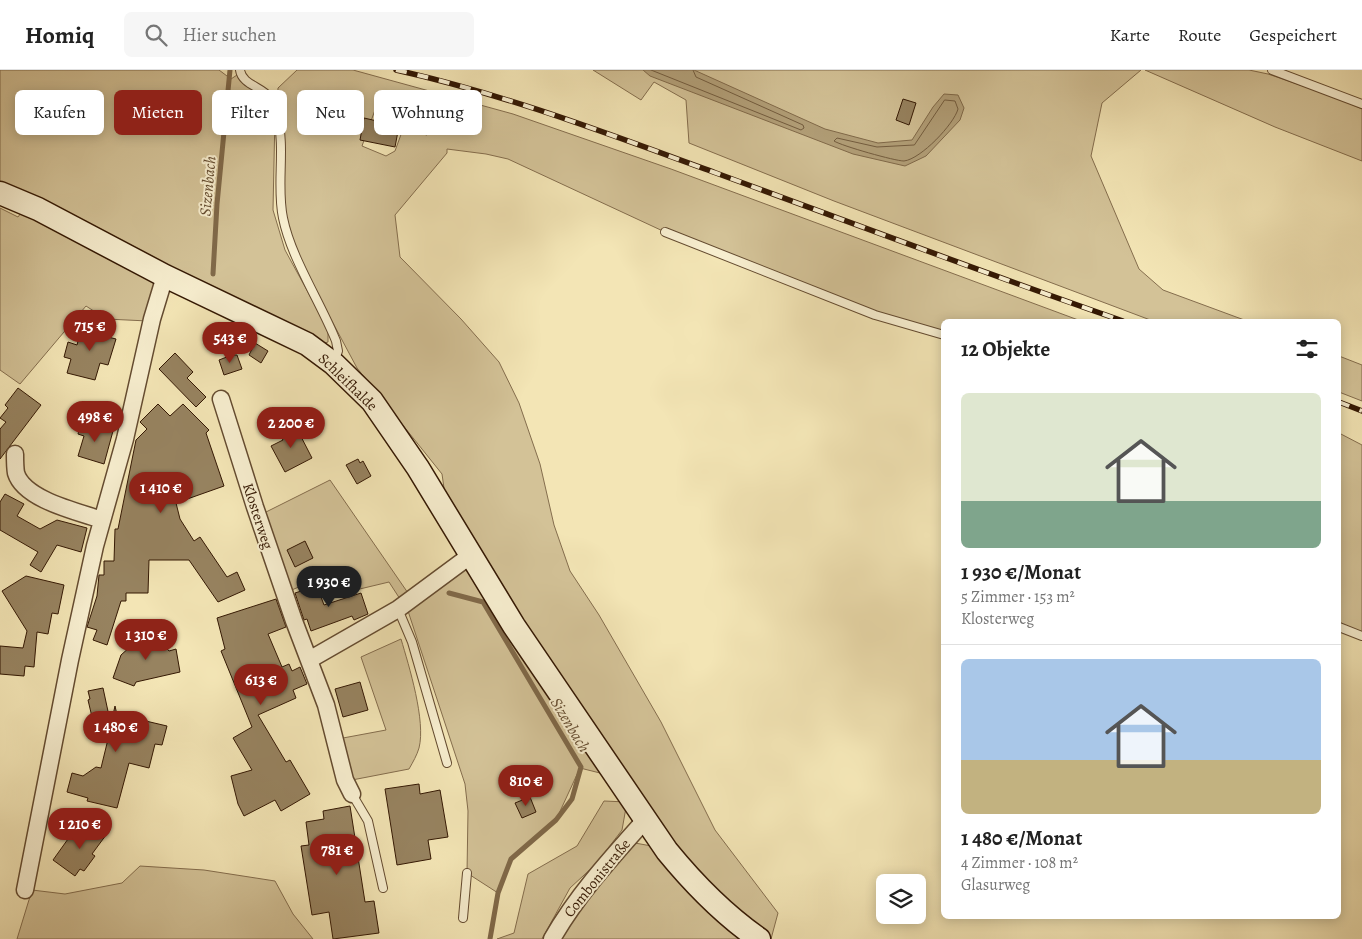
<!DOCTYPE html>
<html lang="de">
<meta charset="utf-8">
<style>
:root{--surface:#fff;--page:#f6f6f6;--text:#222;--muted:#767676;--line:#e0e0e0;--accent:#8f2418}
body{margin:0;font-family:Alegreya,serif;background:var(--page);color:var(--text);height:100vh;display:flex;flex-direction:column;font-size:19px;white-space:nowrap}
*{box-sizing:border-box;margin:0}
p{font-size:16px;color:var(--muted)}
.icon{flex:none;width:28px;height:28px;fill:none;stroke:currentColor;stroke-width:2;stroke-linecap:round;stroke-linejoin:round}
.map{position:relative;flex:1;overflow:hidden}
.side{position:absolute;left:941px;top:249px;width:400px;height:600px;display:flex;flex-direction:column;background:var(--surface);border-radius:8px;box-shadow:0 2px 12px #0003}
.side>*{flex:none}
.top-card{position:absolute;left:15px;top:20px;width:475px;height:45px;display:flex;gap:10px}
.controls{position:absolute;left:876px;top:804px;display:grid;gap:10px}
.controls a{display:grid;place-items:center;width:50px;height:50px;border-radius:8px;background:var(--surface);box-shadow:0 2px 12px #0003;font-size:25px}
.price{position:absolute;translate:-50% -42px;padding:0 11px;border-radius:18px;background:var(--accent);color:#fff;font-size:16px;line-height:32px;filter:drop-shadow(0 1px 2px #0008)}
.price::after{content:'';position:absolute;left:50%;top:30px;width:15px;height:11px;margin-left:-8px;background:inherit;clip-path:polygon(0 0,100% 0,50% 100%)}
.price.selected{background:#222;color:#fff}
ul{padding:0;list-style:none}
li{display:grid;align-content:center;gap:10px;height:265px;padding:0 20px}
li+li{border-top:1px solid var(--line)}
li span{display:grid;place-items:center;height:155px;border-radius:8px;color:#555}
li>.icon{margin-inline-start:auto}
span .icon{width:90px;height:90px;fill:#fffc;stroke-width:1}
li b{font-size:21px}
h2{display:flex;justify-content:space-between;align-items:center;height:60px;padding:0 20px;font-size:21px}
.chip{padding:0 18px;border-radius:8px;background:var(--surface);box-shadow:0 2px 12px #0003;font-size:18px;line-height:45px}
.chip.selected{background:var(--accent);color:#fff}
header{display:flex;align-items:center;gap:30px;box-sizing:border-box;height:70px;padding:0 25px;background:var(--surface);border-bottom:1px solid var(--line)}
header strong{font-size:24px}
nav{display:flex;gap:28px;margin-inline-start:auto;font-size:18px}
.search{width:350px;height:45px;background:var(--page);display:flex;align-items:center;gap:12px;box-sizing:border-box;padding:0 18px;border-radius:8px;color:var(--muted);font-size:19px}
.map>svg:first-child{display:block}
.green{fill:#d3c297;stroke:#846d4d;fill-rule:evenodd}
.water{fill:#b29f78;stroke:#806949}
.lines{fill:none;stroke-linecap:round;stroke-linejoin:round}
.shore{stroke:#735c3e;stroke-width:1}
.stream{stroke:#806949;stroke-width:5}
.building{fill:#978360;stroke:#341803}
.lane-casing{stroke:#644b30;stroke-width:10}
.street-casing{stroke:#644b30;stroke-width:19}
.secondary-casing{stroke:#341803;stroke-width:25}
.lane{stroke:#f7eecf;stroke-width:8}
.street{stroke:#f7eecf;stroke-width:16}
.secondary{stroke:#f7eecf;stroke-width:22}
.rail-casing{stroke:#341803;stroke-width:5.5}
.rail{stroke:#f7eecf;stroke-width:4;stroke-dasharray:11;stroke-linecap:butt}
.labels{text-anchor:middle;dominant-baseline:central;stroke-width:4;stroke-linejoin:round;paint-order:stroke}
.street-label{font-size:15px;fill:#341803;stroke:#f7eecf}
.water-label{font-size:16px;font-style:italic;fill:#664e32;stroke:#f7eecf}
</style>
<header>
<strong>Homiq</strong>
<div class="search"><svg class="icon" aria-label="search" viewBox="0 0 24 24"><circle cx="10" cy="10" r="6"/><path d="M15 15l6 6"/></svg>Hier suchen</div>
<nav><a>Karte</a><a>Route</a><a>Gespeichert</a></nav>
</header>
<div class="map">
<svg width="1362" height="869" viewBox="0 0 1362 869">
<rect width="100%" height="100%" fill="#f3e5b5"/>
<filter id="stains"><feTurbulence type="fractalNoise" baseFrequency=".004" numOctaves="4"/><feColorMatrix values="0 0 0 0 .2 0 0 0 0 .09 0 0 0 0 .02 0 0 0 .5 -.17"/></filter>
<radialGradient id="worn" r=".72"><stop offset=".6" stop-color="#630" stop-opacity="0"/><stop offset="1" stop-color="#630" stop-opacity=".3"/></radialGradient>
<path class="green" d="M0,0h219l12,9 6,-4 24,19 14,20 -2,96 12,40 43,79v13l-6,2 -322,-159z
M297,0h56l160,44 158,55 410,152h-137v14l-69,-20 -210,-83 -157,-73 -22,-5 -39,-5v4l-52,62 5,42 61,62 38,43 20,41 21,61 14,61 16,46 29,44 62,107 54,108 63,83 -7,26h-4l-68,-58 -49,-65 -204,-314 -4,-28 -85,-106 -62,-116 -12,-33 -6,-103 1,-28zM375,40l35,13 17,12 -24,-6 -8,22 -9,5 -24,-10z
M593,0h548l-39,33 -11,53 48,113 24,21 84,31h-94l-319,-120 -145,-58 -3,-43 -32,-18 -13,18z
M1145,0h104l19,4 67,23 27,12v52l-87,-34z
M0,138l18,9 6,-8 135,70 -11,42 -42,-2 -20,-13 -66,78 -20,-14z
M1339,286l23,9v36l-23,-9z
M1339,363l23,12v191l-23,-9z
M330,410l78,113 -8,6 -11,-17 -46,11 -9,-21 -47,20 -27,-77z
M471,485l145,222 -36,-9 -24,52 -45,39 -13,34 -31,-20 1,-62 -3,-27 -57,-173z
M401,569c8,27 25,82 18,109 -2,7 -6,14 -10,21l-57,11 -9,-42 43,-8 -25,-73z
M604,731l23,1 -5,28 -26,34 -26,24 -28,51h-45l17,-6 14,-59 49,-28z
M635,773l22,4 94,92h-199l53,-64z
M140,796l64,4 71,11 18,33 20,25h-296l15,-49 33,4 57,-11z"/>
<path class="water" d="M643,0h51l131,59 53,14 34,-3 21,-33 11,-13 14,1 6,13 -4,12 -34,36 -21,10 -52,-12 -203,-78z"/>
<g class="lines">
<path class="shore" d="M651,0l150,60 3,-2 -1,-3 -107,-48 -3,-7
M945,30l10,1 3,8c-4,15 -37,50 -54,52 -9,0 -62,-15 -70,-20l3,-3 40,9 37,-2z"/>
<path class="stream" d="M213,204l4,-70 13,-134
M449,523l34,9 98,165 -9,32 -16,21 -45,39 -13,34 -8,46"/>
</g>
<path class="building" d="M903,29l13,4 -7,22 -13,-5z
M364,48l35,8 -4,21 -35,-7z
M94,254l16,5 -2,8 8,2 -8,26 -8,-2 -5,17 -28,-7 4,-14 -7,-2 4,-15 9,3 4,-15 11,3z
M255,273l13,8 -7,12 -12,-8z
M175,283l18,19 -6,6 19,19 -10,10 -37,-38z
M232,285h5l5,14 -18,6 -5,-15z
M18,318l23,17 -41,54v-30l6,-7 -6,-4 8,-10 -3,-3z
M158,334l12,12 13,-12 26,26 -3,3 18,53 -48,17 4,16 14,22 6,-4 27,40 10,-5 8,18 -27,12 -29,-42h-40l-1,33h-22v8h-5l-14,44 -14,-5 4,-10 -10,-3 10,-31 2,-21h5v-14h10l1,-32h3l18,-89 11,-11 -7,-7z
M81,352l32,9 -9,33 -26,-8 6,-20 -6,-2z
M295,355l17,33 -27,14 -14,-26 12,-6 -4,-7z
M358,389l2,4 3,-2 8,15 -14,8 -11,-19z
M5,424l19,10 -7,12 23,13 17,-9 30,8 -6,24 -24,-7 -16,27 -11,-7 8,-13 -38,-22v-28z
M305,471l8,17 -18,9 -8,-17z
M26,506l38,9 -6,29 -6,-1 -4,21 -11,-2 -3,35 -9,-1 -1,10 -24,-2v-28l23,2 4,-17 -25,-40z
M317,516l7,19 37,-12 7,21 -14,6 -2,-4 -41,15 -4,-12 -3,1 -9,-27z
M276,529l10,28 -18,7 14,33 7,-3 3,7 8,-4 7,17 -14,6 3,8 -38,17 28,47 4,-2 20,34 -29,17 -6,-11 -31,16 -6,-12 -7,-28 21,-6 -19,-32 19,-11 -31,-76 4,-2 -8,-31z
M150,559l19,22 7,-2 4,23 -44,10 -2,4 -21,-8 8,-23z
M360,612l8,28 -25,7 -8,-28z
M103,618l6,28 4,-1 2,-9 5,22 13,-10 34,8 -5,19 -7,-1 -6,24 -20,-5 -12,45 -30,-7 1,-3 -21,-6 5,-19 11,3 13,-9 5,1 9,-37 -14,3 -8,-34 2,-1 -2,-8z
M419,714l1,10 20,-4 8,47 -20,3 3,19 -34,6 -12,-76z
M530,727l6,15 -14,6 -7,-15z
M350,736l15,96 9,-1 5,32 -46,6 -4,-27 -17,3 -11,-69 8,-1 -3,-23 18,-3 -1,-8z
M89,753l17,12 -14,19 3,2 -11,15 -4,-2 -5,7 -22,-16 20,-28 6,5z"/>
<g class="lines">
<defs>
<path id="lane" d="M240,0c2,15 23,17 30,28 3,4 5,12 7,17 9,34 -1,70 6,103 8,40 38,85 53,123l2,10 -4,11
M1272,0l90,34
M665,162l210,83 69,20
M398,539l14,33 35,121
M1339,557l23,9
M352,724l16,27 15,67
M463,848l4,-45"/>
<path id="street" d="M221,329l34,108 39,114 32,84 19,75 7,14
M15,384c0,6 0,13 1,19 8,27 63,39 86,47
M309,590l89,-51 73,-54
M25,820l45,-230 25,-114 30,-107 27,-120 13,-43
M552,869c25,-44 59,-81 93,-119"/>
<path id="secondary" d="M0,123l38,16 127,67 142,68 27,20 38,37 46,67 96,158 153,225c27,33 56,63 92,88"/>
</defs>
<use href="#lane" class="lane-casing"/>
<use href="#street" class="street-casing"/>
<use href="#secondary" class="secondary-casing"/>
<use href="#lane" class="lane"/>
<use href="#street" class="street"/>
<use href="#secondary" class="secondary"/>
<defs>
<path id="rail" d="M396,0c109,24 215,65 320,103 136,50 271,101 407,148
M1339,332l23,9"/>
</defs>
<use href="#rail" class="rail-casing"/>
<use href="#rail" class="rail"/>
</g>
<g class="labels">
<g class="street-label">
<text transform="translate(348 312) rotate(44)">Schleifhalde</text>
<text transform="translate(258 446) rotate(72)">Klosterweg</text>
<text transform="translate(597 808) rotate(-51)">Combonistraße</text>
</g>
<g class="water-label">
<text transform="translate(208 116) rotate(-85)">Sizenbach</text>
<text transform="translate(570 655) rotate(59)">Sizenbach</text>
</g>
</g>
<rect width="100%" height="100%" filter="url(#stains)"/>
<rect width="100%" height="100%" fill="url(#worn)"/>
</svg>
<div class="controls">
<a><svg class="icon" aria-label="layers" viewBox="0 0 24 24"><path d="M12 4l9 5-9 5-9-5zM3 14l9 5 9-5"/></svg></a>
</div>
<b class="price" style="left:90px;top:282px">715 €</b>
<b class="price" style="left:230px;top:294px">543 €</b>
<b class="price" style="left:95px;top:373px">498 €</b>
<b class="price" style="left:291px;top:379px">2 200 €</b>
<b class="price" style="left:161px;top:444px">1 410 €</b>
<b class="price selected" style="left:329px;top:538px">1 930 €</b>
<b class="price" style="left:146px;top:591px">1 310 €</b>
<b class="price" style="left:261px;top:636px">613 €</b>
<b class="price" style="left:116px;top:683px">1 480 €</b>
<b class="price" style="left:526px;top:737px">810 €</b>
<b class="price" style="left:80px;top:780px">1 210 €</b>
<b class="price" style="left:337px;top:806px">781 €</b>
<div class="top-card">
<a class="chip">Kaufen</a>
<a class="chip selected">Mieten</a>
<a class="chip">Filter</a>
<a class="chip">Neu</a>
<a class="chip">Wohnung</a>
</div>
<section class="side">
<h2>12 Objekte<svg class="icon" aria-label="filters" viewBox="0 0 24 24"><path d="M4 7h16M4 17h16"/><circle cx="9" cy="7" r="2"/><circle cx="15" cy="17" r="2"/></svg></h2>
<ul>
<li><span style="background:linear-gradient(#dfe7d0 70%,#7fa58c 0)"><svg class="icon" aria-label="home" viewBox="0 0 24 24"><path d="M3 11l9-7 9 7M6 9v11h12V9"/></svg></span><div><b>1 930 €/Monat</b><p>5 Zimmer · 153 m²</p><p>Klosterweg</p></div></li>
<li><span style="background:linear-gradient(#a9c7e8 65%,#c2b280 0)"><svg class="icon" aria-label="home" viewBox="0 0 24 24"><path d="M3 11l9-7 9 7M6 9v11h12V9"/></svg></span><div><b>1 480 €/Monat</b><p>4 Zimmer · 108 m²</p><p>Glasurweg</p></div></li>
</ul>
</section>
</div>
